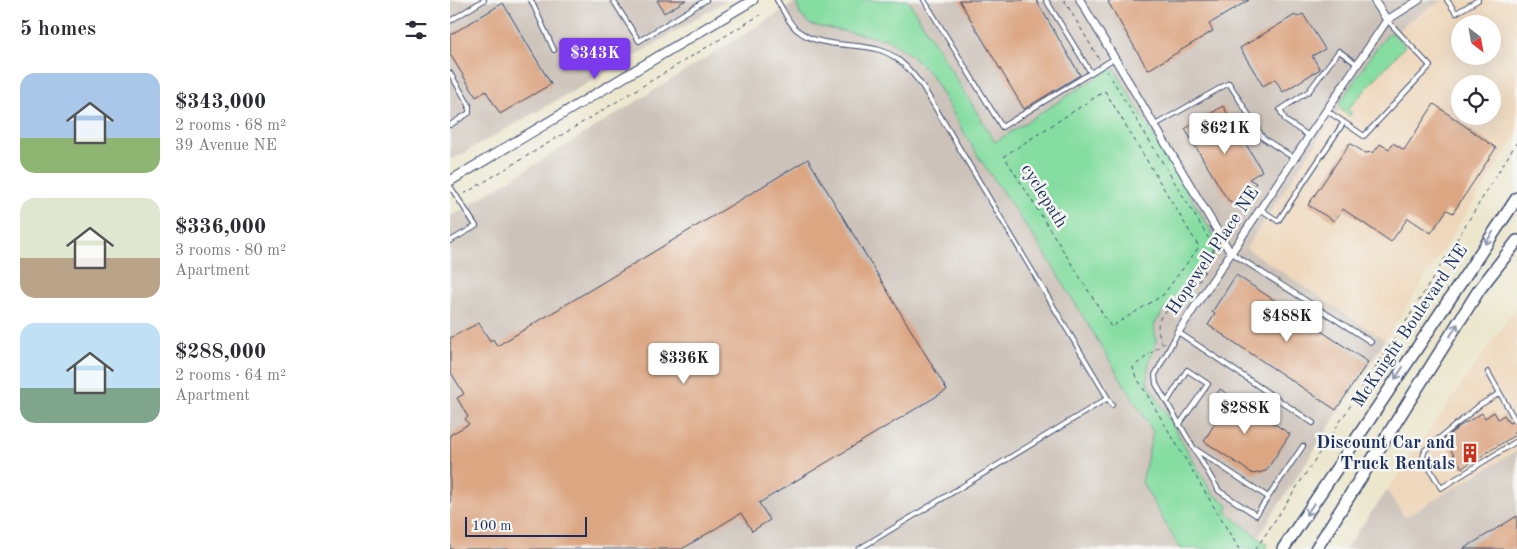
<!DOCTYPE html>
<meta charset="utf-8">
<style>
:root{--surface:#fff;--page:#f2f2f3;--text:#2b2b33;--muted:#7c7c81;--accent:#7c3aed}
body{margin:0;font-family:"Old Standard TT",serif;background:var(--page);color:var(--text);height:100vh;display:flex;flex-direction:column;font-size:19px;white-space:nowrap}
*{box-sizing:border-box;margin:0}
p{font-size:16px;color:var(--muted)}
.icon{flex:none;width:28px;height:28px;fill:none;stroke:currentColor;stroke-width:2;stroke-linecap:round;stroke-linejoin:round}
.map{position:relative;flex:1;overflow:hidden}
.details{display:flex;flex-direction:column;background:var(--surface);width:450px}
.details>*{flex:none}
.needle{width:32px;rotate:149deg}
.buttons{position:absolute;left:1001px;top:15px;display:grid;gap:10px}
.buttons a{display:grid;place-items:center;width:50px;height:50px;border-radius:50%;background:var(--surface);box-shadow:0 5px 20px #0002;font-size:25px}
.scale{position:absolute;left:15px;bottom:12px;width:122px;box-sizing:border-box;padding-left:5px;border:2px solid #1b2f5e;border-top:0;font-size:14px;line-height:18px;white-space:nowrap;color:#1b2f5e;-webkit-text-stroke:4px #f6f6f2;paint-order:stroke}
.price{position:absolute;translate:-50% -42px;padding:0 11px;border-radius:5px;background:#fff;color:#222;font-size:16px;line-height:32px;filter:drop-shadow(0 1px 2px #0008)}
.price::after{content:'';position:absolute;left:50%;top:30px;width:15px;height:11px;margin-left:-8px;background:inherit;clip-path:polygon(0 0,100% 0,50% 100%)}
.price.current{background:var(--accent);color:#fff}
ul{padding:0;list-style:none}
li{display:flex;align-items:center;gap:15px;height:125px;padding:0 20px}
li span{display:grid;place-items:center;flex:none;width:140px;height:100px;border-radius:15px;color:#555}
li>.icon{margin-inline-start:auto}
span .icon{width:60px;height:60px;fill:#fffc;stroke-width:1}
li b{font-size:21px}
h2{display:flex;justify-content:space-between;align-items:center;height:60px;padding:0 20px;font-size:21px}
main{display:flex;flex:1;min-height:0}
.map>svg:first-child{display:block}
.built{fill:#eed7bb;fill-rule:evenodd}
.industrial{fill:#ccc2b9}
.green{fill:#85dda1;stroke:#508680}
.building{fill:#dca683}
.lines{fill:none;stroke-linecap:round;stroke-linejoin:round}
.service-casing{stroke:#3a4a6e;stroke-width:6}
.minor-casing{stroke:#3a4a6e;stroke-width:9}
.tertiary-casing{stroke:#3a4a6e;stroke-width:11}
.primary-casing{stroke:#3a4a6e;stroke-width:14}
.path{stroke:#3a4a6e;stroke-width:1;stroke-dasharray:4 4;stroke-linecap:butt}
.service{stroke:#fff;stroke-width:4}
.minor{stroke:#fff;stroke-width:7}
.tertiary{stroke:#fff;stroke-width:9}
.primary{stroke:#fff;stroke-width:11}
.oneway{stroke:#8d97ae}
.labels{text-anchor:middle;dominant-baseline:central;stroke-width:5;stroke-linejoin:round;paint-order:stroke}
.street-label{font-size:18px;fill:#1b2f5e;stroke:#f6f6f2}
.poi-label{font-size:18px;font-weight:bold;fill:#1b2f5e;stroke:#f6f6f2;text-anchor:end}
</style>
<main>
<section class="details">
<h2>5 homes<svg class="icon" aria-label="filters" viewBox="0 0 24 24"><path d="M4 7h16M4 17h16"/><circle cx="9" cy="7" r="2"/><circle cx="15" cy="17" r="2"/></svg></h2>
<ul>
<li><span style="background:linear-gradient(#a9c7e8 65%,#8fb573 0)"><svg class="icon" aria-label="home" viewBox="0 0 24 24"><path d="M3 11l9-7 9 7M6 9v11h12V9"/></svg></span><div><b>$343,000</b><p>2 rooms · 68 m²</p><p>39 Avenue NE</p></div></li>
<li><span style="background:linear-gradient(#dfe7d0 60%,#b9a48a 0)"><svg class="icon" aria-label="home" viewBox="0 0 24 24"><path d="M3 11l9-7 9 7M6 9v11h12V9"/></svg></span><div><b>$336,000</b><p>3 rooms · 80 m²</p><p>Apartment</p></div></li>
<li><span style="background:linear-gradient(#bfe0f5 65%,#7fa58c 0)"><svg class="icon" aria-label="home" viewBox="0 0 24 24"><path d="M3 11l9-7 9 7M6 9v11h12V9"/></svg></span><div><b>$288,000</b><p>2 rooms · 64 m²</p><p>Apartment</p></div></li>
</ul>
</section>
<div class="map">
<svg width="1067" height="549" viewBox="0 0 1067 549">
<rect width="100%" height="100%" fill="#f6f6f2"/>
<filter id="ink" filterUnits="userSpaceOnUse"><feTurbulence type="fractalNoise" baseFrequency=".02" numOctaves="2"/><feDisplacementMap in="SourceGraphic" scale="10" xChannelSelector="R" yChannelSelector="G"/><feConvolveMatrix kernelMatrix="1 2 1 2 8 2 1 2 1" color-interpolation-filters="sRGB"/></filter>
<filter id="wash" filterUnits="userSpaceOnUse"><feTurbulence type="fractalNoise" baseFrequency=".0096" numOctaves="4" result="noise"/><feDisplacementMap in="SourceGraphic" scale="20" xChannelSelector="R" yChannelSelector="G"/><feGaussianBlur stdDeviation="1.12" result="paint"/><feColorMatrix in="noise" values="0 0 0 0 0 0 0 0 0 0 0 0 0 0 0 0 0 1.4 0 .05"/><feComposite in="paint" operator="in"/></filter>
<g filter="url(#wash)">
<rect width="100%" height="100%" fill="#ebe6cc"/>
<path class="built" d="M993,0h74v134l-132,206 -139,-92 116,-174 45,-52zM1010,24h32v32h-32zM1010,84h32v32h-32z
M1067,308v143l-112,66 -18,-26 125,-178z"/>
<path class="industrial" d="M0,0h277l-97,59 -175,99h-5z
M458,0h535l-36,22 -45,52 -116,174 139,92 -127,197 -32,-25 2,-8 -16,-11 -65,-112 1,-15 8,-25 -2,-16 10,-16 15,-8 33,-44 3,-19 -106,-169 -114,73z
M346,2l4,13 45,17 41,7 26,17 19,19 46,80 67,97 109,180 -11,50 38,67h-730v-332z
M1067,451v98h-172l42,-58 18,26z"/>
<path class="green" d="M346,0h112l87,142 115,-73 5,1 100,168 -3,19 -33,44 -15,9 -10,15 2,16 -8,25 -1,15 65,112 16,11 -2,8 42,33 -3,4h-85l-38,-67 11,-50 -109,-180 -67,-97 -46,-80 -19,-19 -26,-17 -75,-14 -11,-10z
M939,33l5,1 11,12 -57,63 4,5 -2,2 -9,-6 -2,-6 36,-54z"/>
<g id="blocks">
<path class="building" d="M207,0h29l-22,13z
M509,0h77l44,75 -56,34z
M661,0h138l-40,24 4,7 -65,39 -40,-68z
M53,3l48,81 -51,30 -14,-23 -10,6 -26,-43v-19z
M853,14l22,35 -13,7 8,13 -37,23 -8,-13 -12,7 -23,-38 55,-33 2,2z
M984,104l62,44 -43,65 -6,-3 -16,23 -23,-15 -17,24 -48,-33 -9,12 -26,-16 42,-62 15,10 9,-1 6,-8 9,5 4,-6 11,7z
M773,106l39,65 -13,8 7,4 -11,18 -6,3 -10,-3 -5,-7 -39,-65z
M358,159l139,231 -188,113 11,17 -18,11 -11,-18 -59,36h-232v-114l19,-11 -4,-5 3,-2 -11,-19 7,-4 -14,-23v-33l29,-15 11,18 3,-2 4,7z
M786,275l132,87 -32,48 -128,-85 7,-11 -3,-2z
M770,389l70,45 -24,37 -13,3 -49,-33 18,-29 -12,-8z
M1044,412l4,7 6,-4 5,8 3,-1 5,1v7l-4,2 2,3 -53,33 -18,-29 16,-13 22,-13 3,5z
M1067,516v33h-54z"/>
</g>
</g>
<g filter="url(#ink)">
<use href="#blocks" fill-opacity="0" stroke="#3a4a6e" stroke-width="1"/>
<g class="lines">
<defs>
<path id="service" d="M81,0l23,50
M163,0l26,41 67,-41
M327,0c6,9 11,22 19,29 22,20 58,13 84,21 19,6 32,22 43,37l189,318
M474,0l78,127 113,-69
M596,0l45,73
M997,0l9,13 22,-13
M0,21l34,-21
M0,73l19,32v8l-19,12
M876,110l38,26 66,-70 -43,-46
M705,125l74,-42 34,55 31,20
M859,136l-23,-15 -6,-11 29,-19 30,-40 18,13
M0,186l26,40 -26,15
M810,209l18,12 66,-99
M780,252l141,90
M1038,372l27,48
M1050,393l-20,12 -55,45 -2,7 18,31 76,-47
M717,402l20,-32 21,14 -29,41
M853,446l-47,69 -37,-24 -63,-107 -1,-9 23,-43 135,91
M745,449l73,48
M409,549l249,-151"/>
<path id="minor" d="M630,0l150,252
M924,0l13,20
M728,332l209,-312 32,-20"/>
<path id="tertiary" d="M0,181l303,-181"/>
<path id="primary" d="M833,549l234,-351
M866,549l163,-259 38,-49"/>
</defs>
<use href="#service" class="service-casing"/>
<use href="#minor" class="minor-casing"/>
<use href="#tertiary" class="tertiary-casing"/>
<use href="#primary" class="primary-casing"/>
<path class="path" d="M614,0l35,59
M657,71l107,176c-1,13 -20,44 -30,54 -2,2 -7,3 -10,5 -19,12 -18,18 -12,39
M655,91l94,156 -36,48 -52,32 -107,-171z
M14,194l296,-179
M715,342l-32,25 1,6 105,176
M806,549l151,-229 110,-178"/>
<use href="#service" class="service"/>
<use href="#minor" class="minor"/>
<use href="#tertiary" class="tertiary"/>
<use href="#primary" class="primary"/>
</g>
<defs><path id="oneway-shaft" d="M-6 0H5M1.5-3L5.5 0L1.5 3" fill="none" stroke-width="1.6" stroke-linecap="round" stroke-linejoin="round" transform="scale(1.25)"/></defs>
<g class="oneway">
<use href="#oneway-shaft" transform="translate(1039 238) rotate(124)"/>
<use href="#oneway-shaft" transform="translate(1004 330) rotate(-58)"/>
<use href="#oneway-shaft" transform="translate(949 373) rotate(124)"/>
<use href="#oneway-shaft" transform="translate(860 509) rotate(124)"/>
</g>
</g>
<defs>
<symbol id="building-bare" viewBox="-9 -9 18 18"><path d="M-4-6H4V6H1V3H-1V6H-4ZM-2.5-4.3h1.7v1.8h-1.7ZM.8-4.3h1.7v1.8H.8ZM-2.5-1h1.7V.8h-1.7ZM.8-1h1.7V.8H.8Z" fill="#c8321e" stroke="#f6f6f2" stroke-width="2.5" paint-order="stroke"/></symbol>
</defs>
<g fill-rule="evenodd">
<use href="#building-bare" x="1006" y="439" width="28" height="28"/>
</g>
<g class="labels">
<g class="street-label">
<text transform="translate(594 196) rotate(58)">cyclepath</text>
<text transform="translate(763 251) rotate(-56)">Hopewell Place NE</text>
<text transform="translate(960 326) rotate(-56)">McKnight Boulevard NE</text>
</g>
<g class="poi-label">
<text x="1005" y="443">Discount Car and<tspan x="1005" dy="21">Truck Rentals</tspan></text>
</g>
</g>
</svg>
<div class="buttons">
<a><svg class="needle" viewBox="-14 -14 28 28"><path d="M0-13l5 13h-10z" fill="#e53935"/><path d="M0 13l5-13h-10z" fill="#7c7c81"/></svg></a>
<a><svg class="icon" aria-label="locate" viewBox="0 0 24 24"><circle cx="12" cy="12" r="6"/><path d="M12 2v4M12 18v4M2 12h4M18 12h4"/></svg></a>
</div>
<div class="scale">100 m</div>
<b class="price current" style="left:145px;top:80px">$343K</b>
<b class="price" style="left:775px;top:155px">$621K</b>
<b class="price" style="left:837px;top:343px">$488K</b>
<b class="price" style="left:234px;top:385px">$336K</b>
<b class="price" style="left:795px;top:435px">$288K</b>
</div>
</main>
